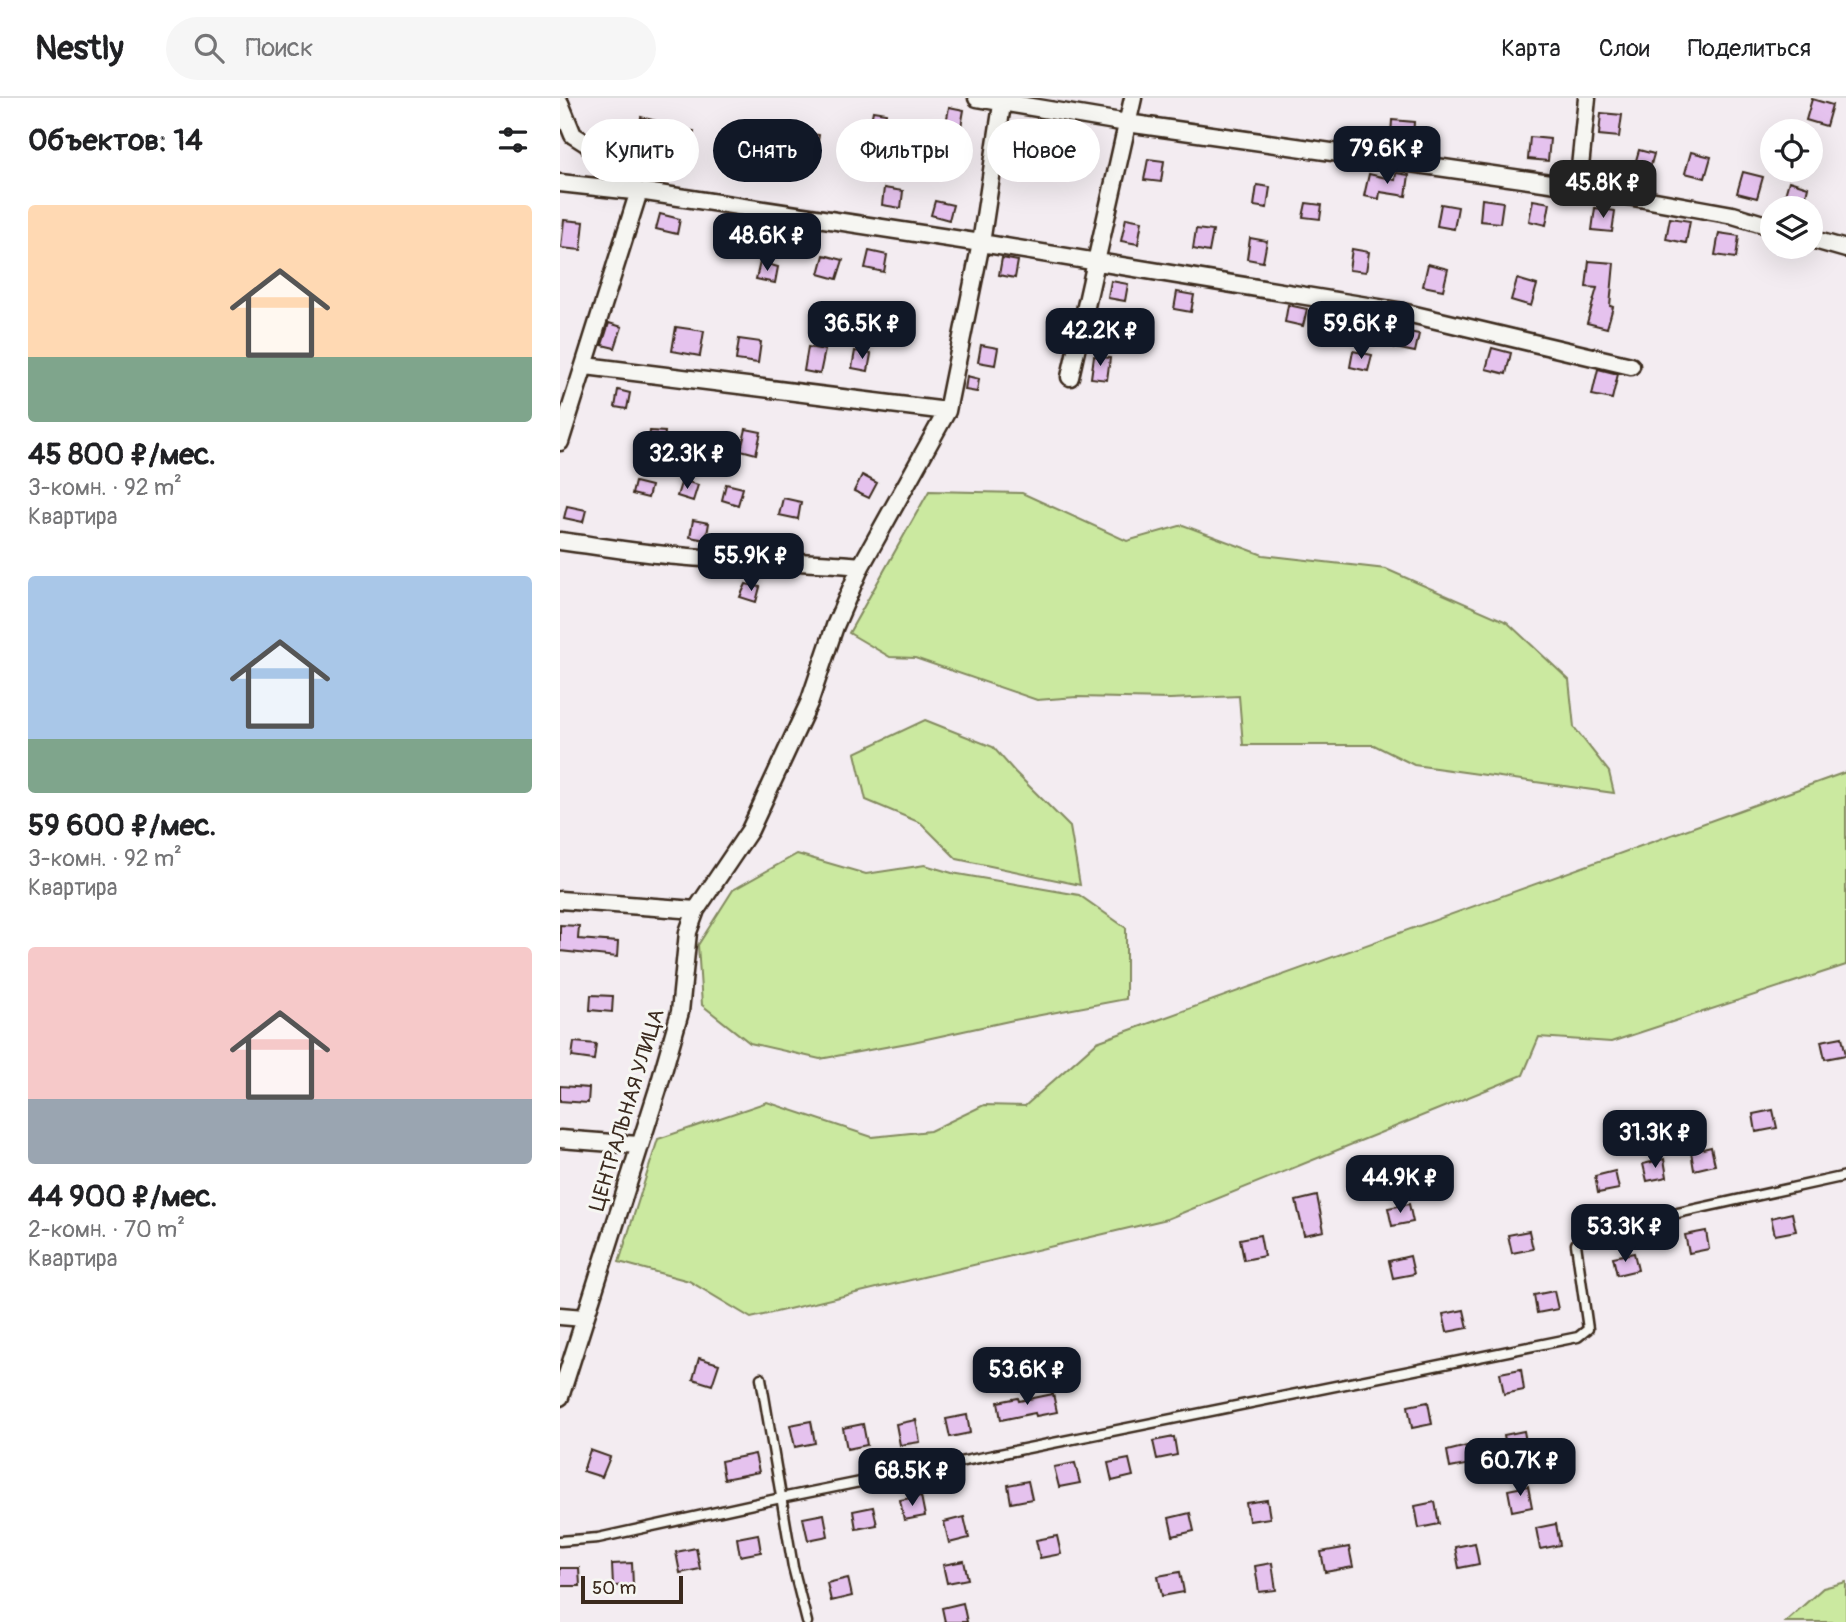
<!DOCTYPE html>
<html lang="ru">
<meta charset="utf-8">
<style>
:root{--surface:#fff;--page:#f6f6f6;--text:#202124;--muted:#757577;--line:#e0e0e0;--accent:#111827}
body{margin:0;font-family:Pangolin,sans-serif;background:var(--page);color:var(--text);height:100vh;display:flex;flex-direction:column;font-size:26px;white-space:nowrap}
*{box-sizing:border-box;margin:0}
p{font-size:23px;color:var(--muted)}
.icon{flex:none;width:38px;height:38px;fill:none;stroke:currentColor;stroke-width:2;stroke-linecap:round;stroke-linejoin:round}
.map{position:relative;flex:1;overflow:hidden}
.panel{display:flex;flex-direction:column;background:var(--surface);width:560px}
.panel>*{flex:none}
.hud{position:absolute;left:21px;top:21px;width:665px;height:63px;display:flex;gap:14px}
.fabs{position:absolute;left:1200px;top:21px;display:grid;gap:14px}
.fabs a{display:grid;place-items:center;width:63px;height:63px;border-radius:50%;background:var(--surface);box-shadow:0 7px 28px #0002;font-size:35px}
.scale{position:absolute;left:21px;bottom:18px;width:102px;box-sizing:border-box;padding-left:7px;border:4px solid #3b2a1e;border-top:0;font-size:19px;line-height:24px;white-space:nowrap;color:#3b2a1e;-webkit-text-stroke:5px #f6f6f2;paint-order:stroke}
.price{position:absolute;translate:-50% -60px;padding:0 16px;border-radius:14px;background:var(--accent);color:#fff;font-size:23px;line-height:46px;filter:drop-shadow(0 2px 4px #0008)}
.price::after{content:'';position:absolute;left:50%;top:42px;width:21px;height:16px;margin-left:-10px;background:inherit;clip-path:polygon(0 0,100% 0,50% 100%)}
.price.on{background:#222;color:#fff}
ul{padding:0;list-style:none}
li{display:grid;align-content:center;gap:14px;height:371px;padding:0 28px}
li span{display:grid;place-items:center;height:217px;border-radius:7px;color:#555}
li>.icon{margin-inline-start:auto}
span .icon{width:126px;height:126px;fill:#fffc;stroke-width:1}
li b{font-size:30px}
h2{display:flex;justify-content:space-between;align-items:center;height:84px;padding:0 28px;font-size:30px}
.chip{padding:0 24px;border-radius:32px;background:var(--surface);box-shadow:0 7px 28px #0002;font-size:24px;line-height:63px}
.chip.on{background:var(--accent);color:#fff}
header{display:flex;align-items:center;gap:42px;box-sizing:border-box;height:98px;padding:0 35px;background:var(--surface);border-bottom:2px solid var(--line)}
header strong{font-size:33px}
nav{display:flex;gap:38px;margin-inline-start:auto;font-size:24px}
.search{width:490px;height:63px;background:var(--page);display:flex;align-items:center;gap:18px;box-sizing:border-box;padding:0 24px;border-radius:38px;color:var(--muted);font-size:26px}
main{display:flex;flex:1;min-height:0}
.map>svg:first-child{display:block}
.green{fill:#cbe9a0;stroke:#838a5f;stroke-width:2}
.building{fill:#e5c2ee;stroke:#3b2a1e;stroke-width:2}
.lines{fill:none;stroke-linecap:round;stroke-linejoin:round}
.service-casing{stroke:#3b2a1e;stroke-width:13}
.minor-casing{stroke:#3b2a1e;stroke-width:21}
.service{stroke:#f6f6f2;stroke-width:8}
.minor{stroke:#f6f6f2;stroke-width:16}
.labels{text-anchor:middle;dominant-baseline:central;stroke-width:6;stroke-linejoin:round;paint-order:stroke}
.street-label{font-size:21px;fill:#3b2a1e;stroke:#f6f6f2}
</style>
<header>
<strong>Nestly</strong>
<div class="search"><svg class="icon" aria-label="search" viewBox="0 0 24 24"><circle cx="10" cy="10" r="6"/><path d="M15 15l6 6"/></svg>Поиск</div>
<nav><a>Карта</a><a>Слои</a><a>Поделиться</a></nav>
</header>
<main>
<section class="panel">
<h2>Объектов: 14<svg class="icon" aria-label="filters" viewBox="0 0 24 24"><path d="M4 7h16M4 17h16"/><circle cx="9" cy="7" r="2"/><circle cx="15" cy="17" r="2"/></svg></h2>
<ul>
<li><span style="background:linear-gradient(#ffd9b3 70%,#7fa58c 0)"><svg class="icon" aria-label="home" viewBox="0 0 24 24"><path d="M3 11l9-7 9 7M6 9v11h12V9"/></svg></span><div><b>45 800 ₽/мес.</b><p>3-комн. · 92 m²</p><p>Квартира</p></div></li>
<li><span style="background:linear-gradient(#a9c7e8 75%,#7fa58c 0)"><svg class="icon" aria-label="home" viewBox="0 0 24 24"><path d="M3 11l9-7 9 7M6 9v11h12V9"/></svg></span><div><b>59 600 ₽/мес.</b><p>3-комн. · 92 m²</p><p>Квартира</p></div></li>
<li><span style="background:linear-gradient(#f6c9c9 70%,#9aa5b1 0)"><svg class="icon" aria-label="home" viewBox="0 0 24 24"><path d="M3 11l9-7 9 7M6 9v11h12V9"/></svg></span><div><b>44 900 ₽/мес.</b><p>2-комн. · 70 m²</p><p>Квартира</p></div></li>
</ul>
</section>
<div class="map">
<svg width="1286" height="1524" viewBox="0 0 1286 1524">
<rect width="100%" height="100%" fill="#f3ecf1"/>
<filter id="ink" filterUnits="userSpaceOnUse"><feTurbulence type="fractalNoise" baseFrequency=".0143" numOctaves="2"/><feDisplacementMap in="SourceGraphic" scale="14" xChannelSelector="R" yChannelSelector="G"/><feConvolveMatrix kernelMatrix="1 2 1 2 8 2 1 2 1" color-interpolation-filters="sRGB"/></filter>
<g filter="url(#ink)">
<path class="green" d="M369,393l93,2 105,48 56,-16 80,30 123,14 121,53 62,58 5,47 35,45 5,21 -200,-28 -40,-20h-131l-4,-49 -69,3 -93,-2 -40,3 -122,-42 -25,-1 -41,-24z
M365,622l68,27 22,25 55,55 10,58 -123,-26 -36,-36 -55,-23 -11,-47z
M1286,674v193l-235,77 -72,-5 -16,38 -356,144 -416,99 -62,-37 -70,-19 39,-123 109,-37 105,35 58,-6 54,-26 41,1 72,-64z
M237,756l69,20 59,-9 27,8 127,22 47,33v71l-117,22 -96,21 -93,17 -70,-16 -48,-38 -4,-60 35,-55z
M1286,1484v40h-61l38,-34z"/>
<path class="building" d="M1252,1l20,6 -6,21 -20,-6z
M389,9l15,3 -3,17 -15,-3z
M313,13l13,2 -3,19 -14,-2z
M1041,15l21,2 -3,22 -20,-2z
M81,19l19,5 -1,4 35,5 -5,31 -18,-2 2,-18 -35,-8z
M832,22l22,2 -1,15 -22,-1z
M240,34l19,3 -2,13 -19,-2z
M970,39l20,2 -2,22 -20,-2z
M1079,52l15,4 -6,21 -15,-4z
M471,54l19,2 -2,17 -19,-2z
M1131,54l20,5 -6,21 -20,-5z
M588,61l16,2 -3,21 -17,-2z
M1183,74l20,5 -6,21 -20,-5z
M836,75l13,2 -3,21 -26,-4 -1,7 -15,-3 5,-22 26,6z
M1229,83l19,6 -5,21 -20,-6z
M697,87l13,2 -3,21 -13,-2z
M324,90l19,3 -2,17 -19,-3z
M922,101l21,3 -3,21 -20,-2z
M973,102l17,3 -4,22 -17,-4z
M375,103l18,4 -4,15 -18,-5z
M746,105l16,2 -2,14 -17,-2z
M881,106l17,3 -4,22 -17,-3z
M1035,110l20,3 -3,21 -20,-2z
M100,116l20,5 -3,15 -21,-5z
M566,120l16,3 -4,23 -17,-3z
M1110,120l20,3 -4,22 -20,-4z
M4,122l20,2 -3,28 -20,-2z
M636,131l17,2 -4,21 -16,-3z
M1159,135l20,3 -3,22 -21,-3z
M690,140l17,3 -4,21 -16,-3z
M792,151l17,3 -3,20 -17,-2z
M309,153l18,4 -3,17 -19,-4z
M264,157l19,5 -6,19 -18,-5z
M442,160l16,3 -3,17 -16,-3z
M1029,163l25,2 -4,43 3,1 -6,21 -20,-5 10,-35 -11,-1z
M200,164l18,5 -3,16 -19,-4z
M868,166l20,5 -5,21 -20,-4z
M957,181l20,6 -6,21 -20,-6z
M551,183l17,3 -3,17 -17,-3z
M617,194l17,3 -3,17 -17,-3z
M728,207l19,4 -4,17 -18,-4z
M49,225l13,4 -7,21 -13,-3z
M116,229l28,4 -4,25 -28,-5z
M839,232l20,4 -4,18 -20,-4z
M179,241l22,3 -3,21 -22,-3z
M421,247l17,3 -3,17 -17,-3z
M248,249l17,3 -5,24 -16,-3z
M932,250l19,5 -5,21 -20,-5z
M295,253l16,3 -3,17 -16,-3z
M793,253l19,4 -4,16 -18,-4z
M534,258l16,2 -3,22 -16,-2z
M1038,271l20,5 -6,25 -20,-4z
M407,278l12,3 -2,13 -12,-2z
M58,292l12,3 -3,16 -12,-2z
M186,331l15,3 -5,22 -15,-4z
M90,333l15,1 -2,17 -15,-2z
M302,377l15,8 -8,15 -15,-7z
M122,382l16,5 -5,16 -16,-5z
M75,384l16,4 -3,12 -16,-4z
M166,386l17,4 -5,17 -16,-5z
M223,400l18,4 -3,17 -19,-4z
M7,408l19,4 -3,12 -19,-4z
M133,422l16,3 -3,17 -16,-3z
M186,486l14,3 -4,15 -16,-5z
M0,827l19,1 -1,13 40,3 -1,15 -57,-6z
M31,897l22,1 -1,16 -22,-2z
M1282,939l4,18 -21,4 -4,-18z
M14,944l22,2 -2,16 -22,-3z
M0,988l29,2 -1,15 -28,-2z
M1213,1012l4,18 -21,4 -3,-18z
M1151,1049l4,18 -21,5 -3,-18z
M1104,1061l3,18 -20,4 -4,-17z
M1055,1073l4,18 -21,4 -3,-17z
M757,1098l7,35 -20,4 -8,-34z
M849,1106l4,18 -21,4 -4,-18z
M1232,1115l4,18 -21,4 -4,-17z
M969,1133l4,18 -21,4 -4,-18z
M1146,1133l3,18 -20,4 -4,-18z
M700,1137l4,21 -20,4 -4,-21z
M1074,1155l4,17 -21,5 -4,-18z
M850,1158l4,18 -21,4 -4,-17z
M994,1193l4,18 -21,4 -3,-18z
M904,1212l4,18 -21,4 -4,-18z
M139,1260l20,6 -7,21 -19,-6z
M961,1271l3,21 -20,4 -4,-21z
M493,1296l4,18 -21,4 -1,-3 -34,7 -3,-18 20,-4 1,3z
M868,1304l4,22 -20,4 -4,-22z
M407,1317l3,18 -20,4 -4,-18z
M356,1322l4,22 -20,3 -4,-21z
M251,1323l4,22 -20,4 -5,-22z
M303,1326l4,21 -20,4 -4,-21z
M964,1333l4,22 -20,3 -4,-21z
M614,1339l3,18 -20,4 -4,-18z
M907,1348l4,18 -21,4 -3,-17z
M30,1352l20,7 -8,20 -19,-6z
M195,1356l4,18 -35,7 -3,-18z
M569,1361l4,17 -21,5 -4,-18z
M515,1365l5,20 -21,4 -5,-20z
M468,1383l4,18 -21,4 -3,-18z
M968,1388l4,21 -20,4 -4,-21z
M361,1398l4,20 -21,4 -4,-20z
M707,1402l3,18 -21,3 -3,-18z
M875,1404l4,22 -20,4 -4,-22z
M313,1409l4,18 -21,4 -3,-18z
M630,1415l4,18 -21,5 -4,-18z
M264,1416l4,22 -20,4 -5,-22z
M404,1419l5,21 -20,5 -5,-21z
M996,1426l4,21 -20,4 -4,-21z
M198,1436l3,18 -21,4 -3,-18z
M497,1438l4,18 -21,4 -4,-18z
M915,1445l4,21 -20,4 -4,-21z
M789,1449l4,20 -28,5 -4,-20z
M136,1450l4,21 -20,4 -4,-21z
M404,1463l4,18 -21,4 -4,-18z
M72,1465l1,22 -20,1 -1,-22z
M712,1465l4,27 -17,2 -4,-26z
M0,1470h19l1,18h-20z
M620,1474l4,20 -22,4 -4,-20z
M288,1480l4,18 -21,5 -4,-18z
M403,1505l4,19h-22l-3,-14z"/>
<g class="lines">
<defs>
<path id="service" d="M201,1280l32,189 14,55
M0,1443l38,-3 183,-40 797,-161 10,-8 -12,-85 6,-10 264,-58"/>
<path id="minor" d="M417,0l150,25 451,64 155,28 40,12
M0,5l13,32 14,9 34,39 18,8
M0,85l73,8
M1018,89l9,-89
M1251,141l35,10
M26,268l361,45
M510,279l63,-279
M0,344l79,-251 342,52 417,68 233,55
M0,443c39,5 78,12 118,15 61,6 122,4 183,10
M0,802l136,10
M0,1041l78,6
M0,1218l24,2
M0,1299l98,-308 22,-77 8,-80 8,-22 54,-80 59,-127 26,-77 26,-60 86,-155 34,-168 22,-145"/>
</defs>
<use href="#service" class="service-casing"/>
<use href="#minor" class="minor-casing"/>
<use href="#service" class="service"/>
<use href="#minor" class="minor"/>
</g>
</g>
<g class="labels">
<g class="street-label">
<text transform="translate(67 1012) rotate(-73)">ЦЕНТРАЛЬНАЯ УЛИЦА</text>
</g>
</g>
</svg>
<div class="fabs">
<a><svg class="icon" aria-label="locate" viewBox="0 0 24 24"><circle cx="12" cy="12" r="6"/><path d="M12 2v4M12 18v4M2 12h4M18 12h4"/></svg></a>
<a><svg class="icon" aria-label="layers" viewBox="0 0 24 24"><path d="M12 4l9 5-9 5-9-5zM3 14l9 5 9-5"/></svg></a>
</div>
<div class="scale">50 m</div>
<b class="price" style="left:827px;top:88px">79.6K ₽</b>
<b class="price on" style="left:1043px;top:122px">45.8K ₽</b>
<b class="price" style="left:207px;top:175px">48.6K ₽</b>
<b class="price" style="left:302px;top:263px">36.5K ₽</b>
<b class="price" style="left:801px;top:263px">59.6K ₽</b>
<b class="price" style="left:540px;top:270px">42.2K ₽</b>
<b class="price" style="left:127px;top:393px">32.3K ₽</b>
<b class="price" style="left:191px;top:495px">55.9K ₽</b>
<b class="price" style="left:1095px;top:1072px">31.3K ₽</b>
<b class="price" style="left:840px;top:1117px">44.9K ₽</b>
<b class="price" style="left:1065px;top:1166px">53.3K ₽</b>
<b class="price" style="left:467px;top:1309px">53.6K ₽</b>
<b class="price" style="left:960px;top:1400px">60.7K ₽</b>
<b class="price" style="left:352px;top:1410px">68.5K ₽</b>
<div class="hud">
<a class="chip">Купить</a>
<a class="chip on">Снять</a>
<a class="chip">Фильтры</a>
<a class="chip">Новое</a>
</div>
</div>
</main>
